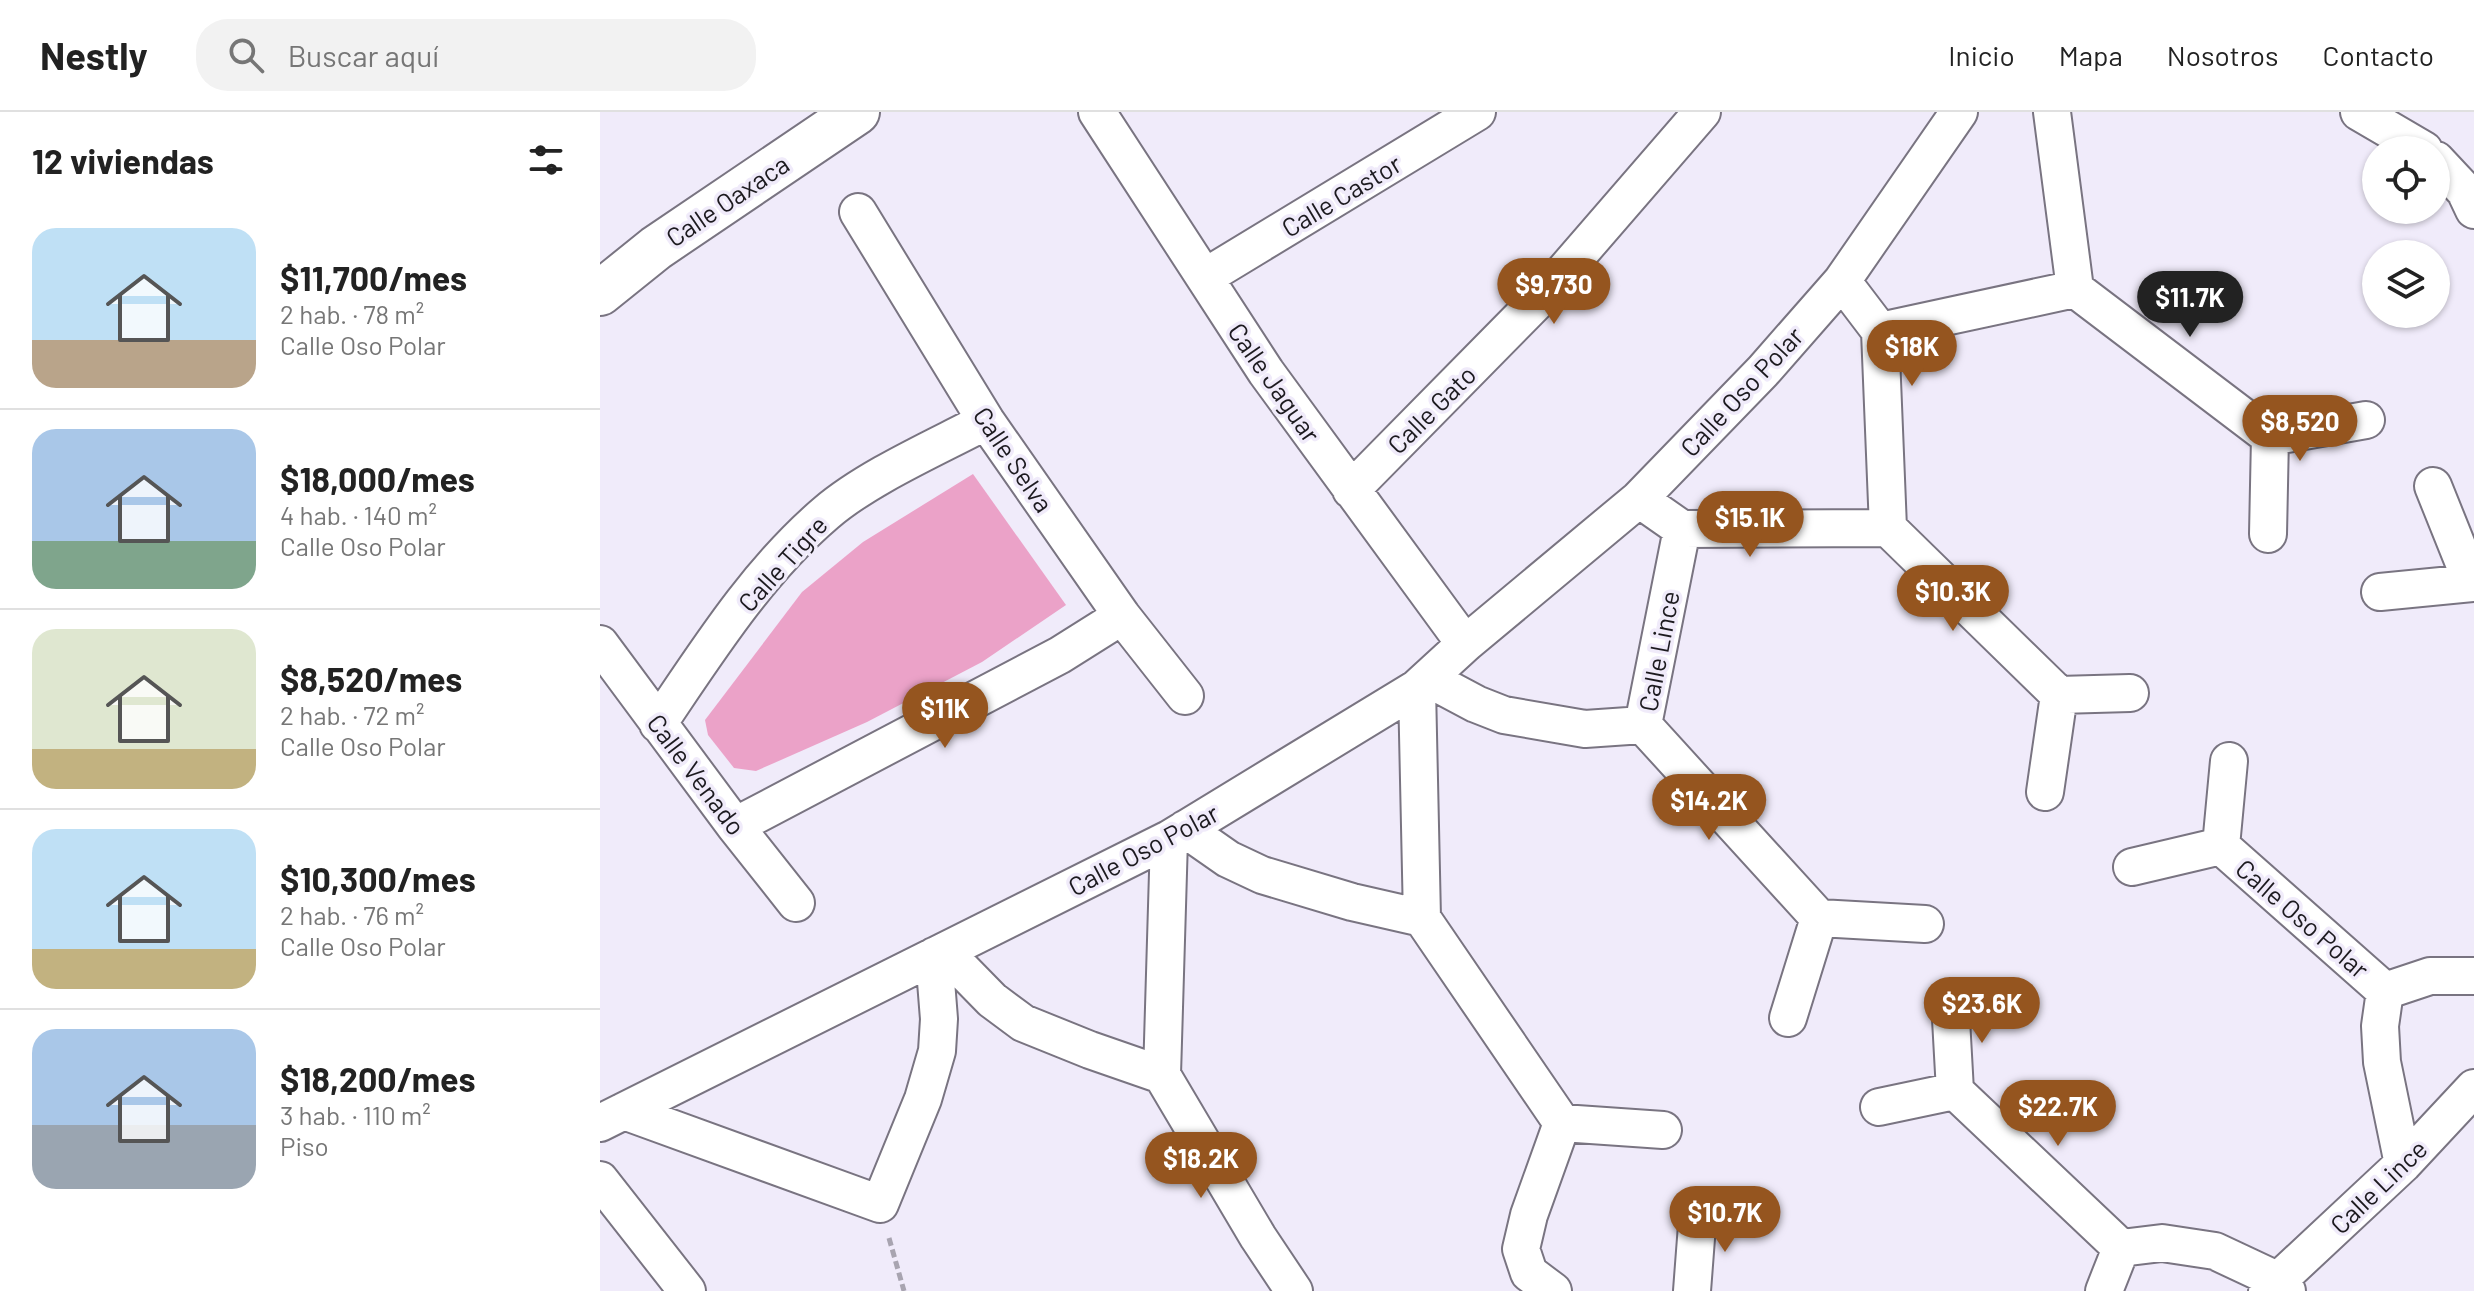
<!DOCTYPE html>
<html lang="es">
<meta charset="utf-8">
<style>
:root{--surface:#fff;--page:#f2f2f2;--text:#222;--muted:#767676;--line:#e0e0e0;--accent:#95551f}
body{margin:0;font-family:Barlow,sans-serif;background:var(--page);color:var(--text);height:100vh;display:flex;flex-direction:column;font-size:30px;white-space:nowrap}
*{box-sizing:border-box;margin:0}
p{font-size:26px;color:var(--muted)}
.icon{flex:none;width:44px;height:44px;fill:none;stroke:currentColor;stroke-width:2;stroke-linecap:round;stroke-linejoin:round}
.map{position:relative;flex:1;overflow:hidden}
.sheet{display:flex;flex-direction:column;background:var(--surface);width:600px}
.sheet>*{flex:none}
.buttons{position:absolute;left:1762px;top:24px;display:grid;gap:16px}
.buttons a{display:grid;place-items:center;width:88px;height:88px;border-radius:50%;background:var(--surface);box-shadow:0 2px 6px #0004;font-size:40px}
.price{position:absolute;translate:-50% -68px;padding:0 18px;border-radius:28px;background:var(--accent);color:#fff;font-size:26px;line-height:52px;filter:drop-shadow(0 2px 4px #0008)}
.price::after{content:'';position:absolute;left:50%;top:48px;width:24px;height:18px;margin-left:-12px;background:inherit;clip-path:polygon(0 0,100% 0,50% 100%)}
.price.current{background:#222;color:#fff}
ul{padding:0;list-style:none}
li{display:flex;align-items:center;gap:24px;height:200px;padding:0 32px}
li+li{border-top:2px solid var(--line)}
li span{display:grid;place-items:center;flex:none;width:224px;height:160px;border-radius:24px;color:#555}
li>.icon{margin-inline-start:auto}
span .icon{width:96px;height:96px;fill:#fffc;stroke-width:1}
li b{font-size:34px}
h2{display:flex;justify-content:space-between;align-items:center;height:96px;padding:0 32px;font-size:34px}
header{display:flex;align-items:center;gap:48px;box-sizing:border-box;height:112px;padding:0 40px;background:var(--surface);border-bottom:2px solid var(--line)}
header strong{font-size:38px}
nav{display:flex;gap:44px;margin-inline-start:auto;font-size:28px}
.search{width:560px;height:72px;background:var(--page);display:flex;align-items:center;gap:20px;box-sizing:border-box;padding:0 28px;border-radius:32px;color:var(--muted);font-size:30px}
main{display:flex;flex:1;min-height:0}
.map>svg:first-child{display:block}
.green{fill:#eba2c8}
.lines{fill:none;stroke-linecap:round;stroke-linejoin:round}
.street-casing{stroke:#797481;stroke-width:40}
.secondary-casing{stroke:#797481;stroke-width:48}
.path{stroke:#a8a4b0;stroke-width:5;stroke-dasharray:8 4;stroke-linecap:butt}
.street{stroke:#fff;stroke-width:36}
.secondary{stroke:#fff;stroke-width:44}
.labels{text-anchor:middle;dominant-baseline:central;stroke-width:7;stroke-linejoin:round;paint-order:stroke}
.street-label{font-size:26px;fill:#1c1a1f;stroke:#f0ebfa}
</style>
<header>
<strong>Nestly</strong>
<div class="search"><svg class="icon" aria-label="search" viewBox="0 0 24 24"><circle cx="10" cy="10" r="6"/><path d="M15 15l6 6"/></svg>Buscar aquí</div>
<nav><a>Inicio</a><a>Mapa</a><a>Nosotros</a><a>Contacto</a></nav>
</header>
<main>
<section class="sheet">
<h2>12 viviendas<svg class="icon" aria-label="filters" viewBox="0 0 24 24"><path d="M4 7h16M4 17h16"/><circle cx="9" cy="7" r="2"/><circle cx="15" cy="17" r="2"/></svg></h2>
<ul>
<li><span style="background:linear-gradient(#bfe0f5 70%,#b9a48a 0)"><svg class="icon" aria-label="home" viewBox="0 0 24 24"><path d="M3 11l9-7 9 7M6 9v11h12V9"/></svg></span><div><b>$11,700/mes</b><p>2 hab. · 78 m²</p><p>Calle Oso Polar</p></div></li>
<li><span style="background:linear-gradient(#a9c7e8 70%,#7fa58c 0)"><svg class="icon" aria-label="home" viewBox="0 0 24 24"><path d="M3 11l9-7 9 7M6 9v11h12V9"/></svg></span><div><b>$18,000/mes</b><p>4 hab. · 140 m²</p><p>Calle Oso Polar</p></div></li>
<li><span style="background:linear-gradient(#dfe7d0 75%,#c2b280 0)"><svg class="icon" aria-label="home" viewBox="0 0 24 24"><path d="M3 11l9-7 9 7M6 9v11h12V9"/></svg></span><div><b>$8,520/mes</b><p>2 hab. · 72 m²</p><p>Calle Oso Polar</p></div></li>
<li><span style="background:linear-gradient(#bfe0f5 75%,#c2b280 0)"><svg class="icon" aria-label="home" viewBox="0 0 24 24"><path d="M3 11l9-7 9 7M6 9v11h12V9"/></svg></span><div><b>$10,300/mes</b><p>2 hab. · 76 m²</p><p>Calle Oso Polar</p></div></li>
<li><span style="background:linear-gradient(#a9c7e8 60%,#9aa5b1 0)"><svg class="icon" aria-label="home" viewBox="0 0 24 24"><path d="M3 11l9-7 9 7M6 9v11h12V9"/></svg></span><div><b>$18,200/mes</b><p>3 hab. · 110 m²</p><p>Piso</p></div></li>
</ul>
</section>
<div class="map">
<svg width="1874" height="1179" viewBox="0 0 1874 1179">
<rect width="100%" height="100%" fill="#f0ebfa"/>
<path class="green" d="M373,362l93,131 -84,57 -115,60 -111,49 -22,-3 -26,-33 -3,-15 97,-128 61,-50z"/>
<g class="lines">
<defs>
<path id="street" d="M497,0l169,260 199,272
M1759,0l65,38
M1836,48l29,31 9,19
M258,100l128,209 136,195 63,80
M605,165l272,-165
M1242,169l38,50 8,197 171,167 71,-2
M1475,177l195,148
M1280,219l195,-42 -23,-177
M751,378l196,-199 155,-179
M1039,387l43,30 206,-1
M1668,422l2,-97 96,-17
M1780,480l92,-9 -39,-97
M0,532l135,182 61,77
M829,567l47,25 28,11 81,14 58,-4
M817,576l5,230 140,205
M58,612c50,-74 100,-153 168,-211 42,-36 111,-66 160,-92
M1043,613l176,193 106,6
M1043,613l39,-196
M1445,680l14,-97
M135,714l325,-171 62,-39
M585,717l43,30 34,16 90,27 70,16
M569,727l-7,236 96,162 36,54
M1621,734l164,145
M1621,734l8,-85
M1532,755l89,-21
M345,840l47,48 31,23 67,27 72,25
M1785,879l-5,35 2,36 21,102
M1785,879l45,-15h44
M1350,889l5,90 166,157
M1188,906l31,-100
M1279,995l76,-16
M24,999l256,93 43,-105 14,-48 2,-32 -5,-63
M0,1011l569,-284 248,-151 48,-44 174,-145 124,-128 79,-90 117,-169
M962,1011l101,7
M0,1068l87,111
M1521,1136l41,-5 53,8 64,30 8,10
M953,1179l-24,-18 -8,-24 8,-34 33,-92
M1092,1179l6,-79
M1504,1179l17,-43
M1667,1179l136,-127 71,-76"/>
<path id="secondary" d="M0,181l56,-45 201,-136"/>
</defs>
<use href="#street" class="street-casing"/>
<use href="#secondary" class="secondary-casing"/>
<path class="path" d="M289,1126l15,53"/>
<use href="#street" class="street"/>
<use href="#secondary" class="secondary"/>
</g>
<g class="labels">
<g class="street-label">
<text transform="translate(741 83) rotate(-31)">Calle Castor</text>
<text transform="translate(127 88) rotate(-34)">Calle Oaxaca</text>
<text transform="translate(675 270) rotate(55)">Calle Jaguar</text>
<text transform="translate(1141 279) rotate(-47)">Calle Oso Polar</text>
<text transform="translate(831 297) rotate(-45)">Calle Gato</text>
<text transform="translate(414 347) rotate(56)">Calle Selva</text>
<text transform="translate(182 451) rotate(-48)">Calle Tigre</text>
<text transform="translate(1058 539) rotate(-79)">Calle Lince</text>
<text transform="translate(97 662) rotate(53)">Calle Venado</text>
<text transform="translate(543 737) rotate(-28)">Calle Oso Polar</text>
<text transform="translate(1703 806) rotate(41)">Calle Oso Polar</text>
<text transform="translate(1778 1074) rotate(-44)">Calle Lince</text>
</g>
</g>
</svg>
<div class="buttons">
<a><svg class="icon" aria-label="locate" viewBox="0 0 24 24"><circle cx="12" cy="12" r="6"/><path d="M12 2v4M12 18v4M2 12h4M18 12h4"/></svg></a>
<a><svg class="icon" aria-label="layers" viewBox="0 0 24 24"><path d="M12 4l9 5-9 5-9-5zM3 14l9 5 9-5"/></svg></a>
</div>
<b class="price" style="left:954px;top:214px">$9,730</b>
<b class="price current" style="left:1590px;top:227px">$11.7K</b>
<b class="price" style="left:1312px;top:276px">$18K</b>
<b class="price" style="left:1700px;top:351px">$8,520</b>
<b class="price" style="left:1150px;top:447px">$15.1K</b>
<b class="price" style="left:1353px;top:521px">$10.3K</b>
<b class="price" style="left:345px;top:638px">$11K</b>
<b class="price" style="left:1109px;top:730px">$14.2K</b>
<b class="price" style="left:1382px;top:933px">$23.6K</b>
<b class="price" style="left:1458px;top:1036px">$22.7K</b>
<b class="price" style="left:601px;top:1088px">$18.2K</b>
<b class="price" style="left:1125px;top:1142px">$10.7K</b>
</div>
</main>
